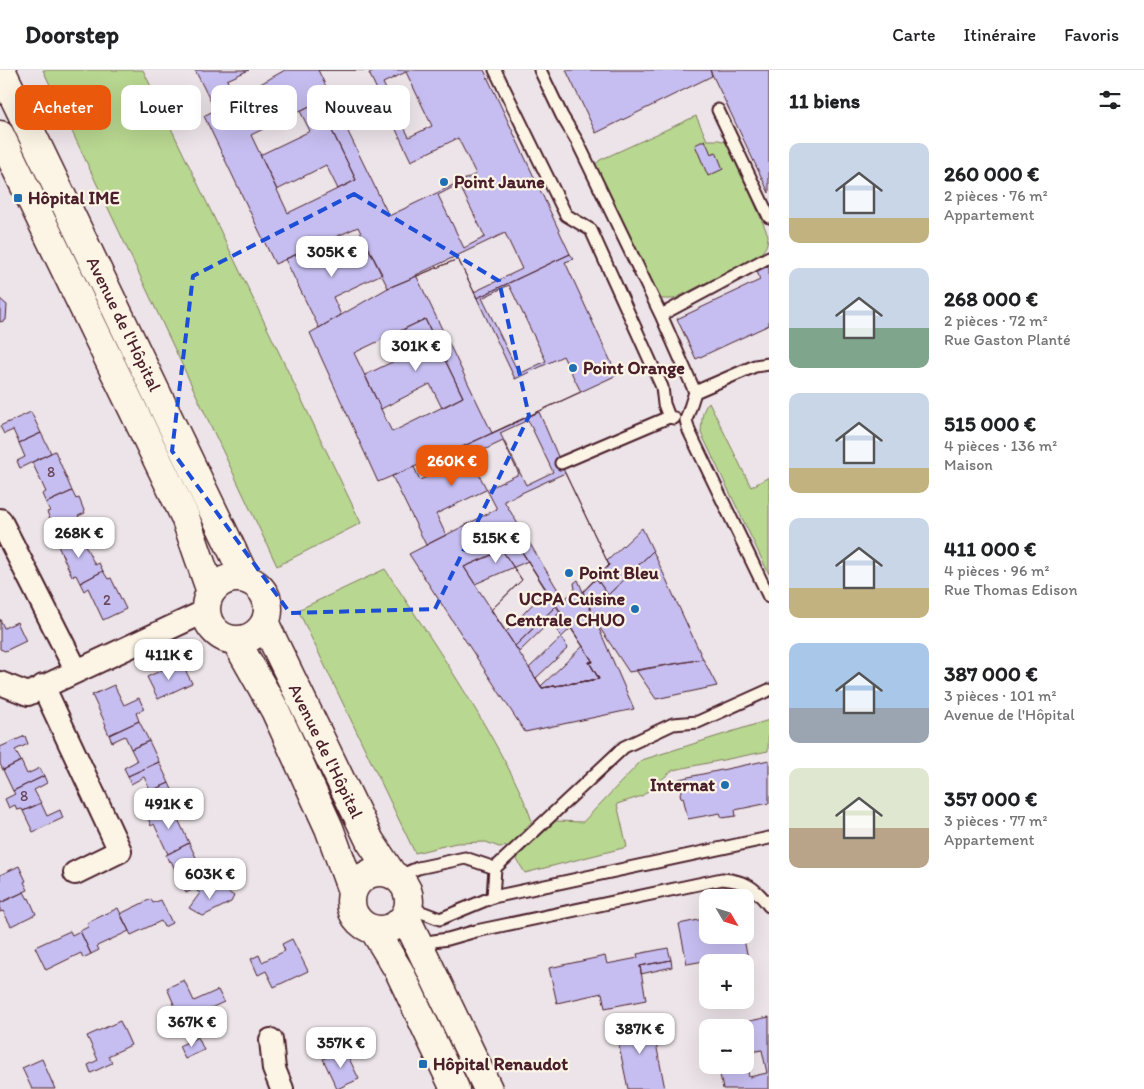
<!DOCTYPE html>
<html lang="fr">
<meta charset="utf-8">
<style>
:root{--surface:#fff;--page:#f2f2f2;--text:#202124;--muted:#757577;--line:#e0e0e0;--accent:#ea580c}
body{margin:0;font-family:Itim,sans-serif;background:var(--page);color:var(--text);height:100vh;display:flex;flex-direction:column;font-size:19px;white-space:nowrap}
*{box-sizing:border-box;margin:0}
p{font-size:16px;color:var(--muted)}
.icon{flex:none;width:28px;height:28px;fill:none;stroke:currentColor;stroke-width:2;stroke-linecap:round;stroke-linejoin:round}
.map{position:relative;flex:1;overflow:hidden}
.drawer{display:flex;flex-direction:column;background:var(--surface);width:375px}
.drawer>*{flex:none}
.top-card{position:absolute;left:15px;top:15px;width:475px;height:45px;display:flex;gap:10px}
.needle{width:32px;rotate:128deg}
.buttons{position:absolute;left:699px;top:819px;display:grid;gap:10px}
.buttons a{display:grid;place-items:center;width:55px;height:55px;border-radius:10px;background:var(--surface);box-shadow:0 5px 20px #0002;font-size:25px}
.price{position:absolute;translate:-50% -42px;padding:0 11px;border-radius:10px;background:#fff;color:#222;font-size:16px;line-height:32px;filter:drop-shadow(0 1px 2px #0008)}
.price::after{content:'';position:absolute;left:50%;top:30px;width:15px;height:11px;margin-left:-8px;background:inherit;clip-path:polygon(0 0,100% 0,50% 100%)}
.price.selected{background:var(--accent);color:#fff}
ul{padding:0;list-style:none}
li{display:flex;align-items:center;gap:15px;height:125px;padding:0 20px}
li span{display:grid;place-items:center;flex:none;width:140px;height:100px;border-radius:10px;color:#555}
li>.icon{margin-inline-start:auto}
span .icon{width:60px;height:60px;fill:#fffc;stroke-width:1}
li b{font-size:21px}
h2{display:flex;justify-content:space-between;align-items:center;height:60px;padding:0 20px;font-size:21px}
.chip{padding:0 18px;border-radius:10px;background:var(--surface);box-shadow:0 5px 20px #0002;font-size:18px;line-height:45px}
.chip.selected{background:var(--accent);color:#fff}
header{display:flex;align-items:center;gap:30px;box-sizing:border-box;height:70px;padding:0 25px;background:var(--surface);border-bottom:1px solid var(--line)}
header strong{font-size:24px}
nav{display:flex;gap:28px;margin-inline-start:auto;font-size:18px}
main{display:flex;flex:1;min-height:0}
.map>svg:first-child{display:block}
.green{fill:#b8d790;stroke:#817b5e}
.building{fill:#c6bef0;stroke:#4a1f2b;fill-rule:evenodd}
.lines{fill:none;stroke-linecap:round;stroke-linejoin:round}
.lane-casing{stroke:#4a1f2b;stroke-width:15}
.street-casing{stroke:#4a1f2b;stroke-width:26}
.secondary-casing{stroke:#4a1f2b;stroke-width:31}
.lane{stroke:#fcf5e5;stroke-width:11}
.street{stroke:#fcf5e5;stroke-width:22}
.secondary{stroke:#fcf5e5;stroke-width:28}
.marked{fill:none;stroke:#1d4ed8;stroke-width:4;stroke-dasharray:10 6;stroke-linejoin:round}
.poi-dot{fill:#1f6fb2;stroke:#fcf5e5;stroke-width:2}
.labels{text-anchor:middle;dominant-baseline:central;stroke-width:4.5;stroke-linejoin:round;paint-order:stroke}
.number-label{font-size:15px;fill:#69475c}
.poi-label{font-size:18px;font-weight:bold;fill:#4a1f2b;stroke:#fcf5e5;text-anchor:start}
.street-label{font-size:18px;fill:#4a1f2b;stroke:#fcf5e5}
</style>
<header>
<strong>Doorstep</strong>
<nav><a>Carte</a><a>Itinéraire</a><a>Favoris</a></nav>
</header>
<main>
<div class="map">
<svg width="769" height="1019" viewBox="0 0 769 1019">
<rect width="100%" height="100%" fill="#ece4e8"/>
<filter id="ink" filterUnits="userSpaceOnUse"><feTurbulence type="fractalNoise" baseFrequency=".02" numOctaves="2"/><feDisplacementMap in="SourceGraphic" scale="10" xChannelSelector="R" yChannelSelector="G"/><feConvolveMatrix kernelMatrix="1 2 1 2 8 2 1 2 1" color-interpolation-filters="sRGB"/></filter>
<g filter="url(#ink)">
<path class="green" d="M43,0h100l218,453 -84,43z
M696,46l11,24h12l10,3 39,92c0,12 -4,16 -13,23l-81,41h-13l-5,-4 -60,-124 -1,-6 5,-5z
M709,332l42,85 18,-10v97l-68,-141c1,-11 0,-23 8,-31z
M385,499c35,53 71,106 103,162 16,29 33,58 44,90 -7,9 -15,15 -21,25l-12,1 -13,-5 -30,1 -41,10 -117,-243z
M769,650l-1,31 -95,19 -31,26 -25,8 10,43 -102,26 -9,-15 40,-37 27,1 59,-62z"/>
<path class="building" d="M195,0h54l-22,10 8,18 -20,12z
M318,0h57l-6,3 42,88 47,-23 18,36 -87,42z
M484,0l86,184 -93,44 -19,-39 -70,29 -30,-61 -83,37 -71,-148 81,-46zM406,2l26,54 -23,11 -26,-54zM318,32l38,78 -68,33 -37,-78zM459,114l26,53 -21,11 -26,-53z
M566,0h144l2,6 -116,57z
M710,0h59v123l-44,-92z
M318,32l38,78 -18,9 -12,-24 -49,25 -17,-35 50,-24 -10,-20z
M705,70l6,14 5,-2 7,17 -15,7 -13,-31z
M505,163l17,36 -48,23 41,87 48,-23 18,36 -89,41 -76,-158z
M365,171l17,33 -49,23 8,18 -22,13 -34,-69 24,-10 7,15z
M570,184l4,5 -9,3 52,113 -153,71 -86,36 -68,-149 78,-45 70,-29 19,39zM509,215l37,76 -27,13 -37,-76zM425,249l38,78 -71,35 -38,-79z
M769,196v59l-73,34 -19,-40 83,-39 -3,-9z
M0,229l7,6 -1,15 -6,2z
M425,249l38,78 -21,11 -12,-24 -49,25 -16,-34 50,-24 -11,-22z
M31,342l10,21 -22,10 -6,-13 -9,4 -4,-8z
M539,342l26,61 44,92 -26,27 51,117 -109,23 -116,-178 88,-45 -33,-63zM528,350l25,52 -27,13 -26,-52zM517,474l76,118h-4l10,17 -57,9 -78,-121z
M41,363l10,20 -31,15 -3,-7 8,-4 -6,-14z
M503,371l16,33 -83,40 10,21 -20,10 -34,-69 22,-9 6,13z
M55,381l17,40 -26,12 -4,-9 4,-2 -14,-30z
M565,403l44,92 -26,27 -5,-12 -4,3 1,6 -11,11 -60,-99z
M72,421l4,8 3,-1 6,15 -7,3 7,17 -24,11 -14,-32 3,-1 -4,-8z
M642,458l11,23 -45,44 -12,-17 13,-13 -2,-4z
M80,465l15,30 4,-2 4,8 -23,12 -4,-8 -4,1 -14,-30z
M517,474l29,46 -40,42 -15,-22 31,-30 -20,-30z
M517,474l11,17 -53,23 -11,-17z
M517,474l39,62 -41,40 -24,-36 31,-30 -20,-30z
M653,481l50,108 -74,13 -33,-50 -13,-30 13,-14 12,17z
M103,501l5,8 3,-1 15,31 -23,11 -15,-32 -4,3 -4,-8z
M556,536l4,6 -41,40 -4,-6z
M560,542l33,50h-4l10,17 -57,9 -6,-10 32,-30 -17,-27z
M0,549l4,9 13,-6 9,19 -21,10 -5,-2z
M571,558l22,34h-4l10,17 -57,9 -13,-20z
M583,576l10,16h-4l10,17 -57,9 -1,-2z
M703,589l14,27 -61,13 -20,-29z
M173,595l2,5 8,-4 9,17 -34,16 -11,-22z
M114,615l10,20 15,-7 5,11 -8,4 3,8 -30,14 -4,-9 1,-1 -14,-30z
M139,651l10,20 -18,8 -6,-13 -13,6 -3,-7z
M25,666l3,8 -13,6 6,11 -18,9 -3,-6v-17z
M149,671l10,21 -31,14 -4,-8 13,-7 -6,-12z
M769,690v43l-34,7 1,6 -14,2 -2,-5 -32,6 -5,-22 -2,1 -1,-5 2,-1 -3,-13z
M21,691l6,13 13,-6 4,8 -31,15 -10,-21z
M159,692l10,21 -18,8 -7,-14 -13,7 -3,-8z
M44,706l3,7 -13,7 7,13 -18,8 -1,-2 -5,1 -2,-5 -6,3 -4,-9 10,-5 -2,-3z
M169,713l9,20 -30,15 -4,-8 13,-7 -6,-12z
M41,733l6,13 13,-6 3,8 -30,14 -10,-21z
M172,736l17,37 -21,11 -14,-30 -3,2 -3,-8z
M189,773l19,39 -22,11 -15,-32 -2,1 -3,-7z
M19,796l7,15 -2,1 4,8 -28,13v-28z
M205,813l3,5 3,1 8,-3 15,10 -3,6 -28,14 -14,-8 11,-15 -6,-4z
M24,822l4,7 1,-1 7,16 -25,12 -8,-15 -3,1v-9z
M151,829l2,4 8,-3 11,23 -8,4 -3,-6 -30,14 -11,-21z
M118,838l11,23 -32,15 2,4 -8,4 -11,-23 8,-4 -1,-4z
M708,848v17h35l8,37 -6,1v-11h-17l-1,-5 -40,7 -8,-40z
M70,861l2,4 8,-4 11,23 -8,4 -2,-5 -35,17 -11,-23z
M292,869l16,32 -34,16 -8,-16 -8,4 -7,-16 8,-4 3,7 23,-11 -3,-7z
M668,878l3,12 -31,6 6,34 -41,8 -3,-15 -45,10 -8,-35 56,-12 2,8 31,-6 -1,-4z
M671,890l1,7 -31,7 -1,-8z
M184,910l10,21 24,-11 6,12 -53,24 -5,-12 10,-5 -9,-21z
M769,947v72h-46l-5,-24h27v-9l4,21 18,-4 -5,-23 -17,3v-25h-4l-1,-5z
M651,948l14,71h-37l-13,-63z
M120,951l11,24 -23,11 4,7 -21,10 -3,-8 10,-5 -11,-24z
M198,967l6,13 -19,9 -6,-13z
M344,978l15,31 -22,10 -14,-30z
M42,989l13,30h-23l-10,-21z"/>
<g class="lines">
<defs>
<path id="lane" d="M495,0l71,145 25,15 71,157 2,17 5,13
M540,0l22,46 15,25 84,174 34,77 -9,28 3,11 80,166
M718,40l51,107
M661,245l108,-58
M695,322l60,-26 14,-2
M561,393l108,-46 5,1
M495,798l129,-121 49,-23 25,-2 71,-32
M397,807l21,-9 47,-10 30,10 -2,29 -53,22 -32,-12
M493,827l276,-59
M419,873l29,-4 28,-8 246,-52c23,2 33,8 47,27"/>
<path id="street" d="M0,450l76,150
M0,613l28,11 178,-83
M43,616l77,165 -45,22
M271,970l3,29 8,20"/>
<path id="secondary" d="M1,0l245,509
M0,65l185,382 26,75
M206 539a31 31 0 1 1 62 0a31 31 0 1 1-62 0Z
M265,554l105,217 22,33
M236,571l39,69 54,118 23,63
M351 831a29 29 0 1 1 58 0a29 29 0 1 1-58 0Z
M405,846l83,173
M374,860l25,41 56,118"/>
</defs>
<use href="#lane" class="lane-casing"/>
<use href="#street" class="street-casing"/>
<use href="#secondary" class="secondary-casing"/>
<use href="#lane" class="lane"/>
<use href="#street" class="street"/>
<use href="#secondary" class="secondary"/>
</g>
</g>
<path class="marked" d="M354,124l145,87 30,135 -94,193 -145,4 -118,-162 21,-175z"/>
<g class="poi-dot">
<circle cx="444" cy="112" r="5"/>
<rect x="13" y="123" width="10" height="10" rx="2.5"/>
<circle cx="573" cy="298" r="5"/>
<circle cx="569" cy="503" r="5"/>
<circle cx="635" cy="539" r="5"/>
<circle cx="725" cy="715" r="5"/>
<rect x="418" y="989" width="10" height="10" rx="2.5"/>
</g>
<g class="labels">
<g class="number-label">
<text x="51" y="402">8</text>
<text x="107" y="530">2</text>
<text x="24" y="726">8</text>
</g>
<g class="poi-label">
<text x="454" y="112">Point Jaune</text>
<text x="28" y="128">Hôpital IME</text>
<text x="583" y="298">Point Orange</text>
<text x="579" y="503">Point Bleu</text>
<text x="625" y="529" text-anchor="end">UCPA Cuisine<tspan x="625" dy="21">Centrale CHUO</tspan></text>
<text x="715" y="715" text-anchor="end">Internat</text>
<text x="433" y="994">Hôpital Renaudot</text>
</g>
<g class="street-label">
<text transform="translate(124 254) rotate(64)">Avenue de l'Hôpital</text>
<text transform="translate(326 681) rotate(64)">Avenue de l'Hôpital</text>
</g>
</g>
</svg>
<div class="buttons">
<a><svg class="needle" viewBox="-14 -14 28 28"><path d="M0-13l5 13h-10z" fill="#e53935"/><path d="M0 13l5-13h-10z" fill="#757577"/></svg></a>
<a>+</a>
<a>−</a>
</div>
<b class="price" style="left:332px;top:208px">305K €</b>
<b class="price" style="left:416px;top:302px">301K €</b>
<b class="price selected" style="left:452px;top:417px">260K €</b>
<b class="price" style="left:79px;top:489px">268K €</b>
<b class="price" style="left:496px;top:494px">515K €</b>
<b class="price" style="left:169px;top:611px">411K €</b>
<b class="price" style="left:169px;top:760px">491K €</b>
<b class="price" style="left:210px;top:830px">603K €</b>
<b class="price" style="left:192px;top:978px">367K €</b>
<b class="price" style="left:640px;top:985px">387K €</b>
<b class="price" style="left:341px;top:999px">357K €</b>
<div class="top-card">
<a class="chip selected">Acheter</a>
<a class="chip">Louer</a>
<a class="chip">Filtres</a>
<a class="chip">Nouveau</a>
</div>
</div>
<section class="drawer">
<h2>11 biens<svg class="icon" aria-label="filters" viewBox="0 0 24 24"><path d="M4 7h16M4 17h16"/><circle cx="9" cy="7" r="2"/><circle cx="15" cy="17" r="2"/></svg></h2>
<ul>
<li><span style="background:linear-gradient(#c9d6e8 75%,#c2b280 0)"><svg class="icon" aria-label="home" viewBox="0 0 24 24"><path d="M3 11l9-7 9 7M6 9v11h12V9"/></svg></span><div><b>260 000 €</b><p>2 pièces · 76 m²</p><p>Appartement</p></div></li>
<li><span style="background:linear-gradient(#c9d6e8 60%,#7fa58c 0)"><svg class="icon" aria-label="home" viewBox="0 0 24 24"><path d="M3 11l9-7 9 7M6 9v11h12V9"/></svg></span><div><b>268 000 €</b><p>2 pièces · 72 m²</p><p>Rue Gaston Planté</p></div></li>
<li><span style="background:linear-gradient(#c9d6e8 75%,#c2b280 0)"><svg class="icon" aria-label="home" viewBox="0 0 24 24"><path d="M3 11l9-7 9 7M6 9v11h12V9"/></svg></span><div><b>515 000 €</b><p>4 pièces · 136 m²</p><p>Maison</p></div></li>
<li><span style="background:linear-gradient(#c9d6e8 70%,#c2b280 0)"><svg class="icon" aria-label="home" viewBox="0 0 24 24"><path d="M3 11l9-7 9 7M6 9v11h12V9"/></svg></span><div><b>411 000 €</b><p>4 pièces · 96 m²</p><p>Rue Thomas Edison</p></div></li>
<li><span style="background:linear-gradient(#a9c7e8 65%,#9aa5b1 0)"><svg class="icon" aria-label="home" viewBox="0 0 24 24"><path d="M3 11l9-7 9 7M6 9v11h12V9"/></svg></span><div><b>387 000 €</b><p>3 pièces · 101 m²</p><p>Avenue de l'Hôpital</p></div></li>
<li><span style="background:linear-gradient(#dfe7d0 60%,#b9a48a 0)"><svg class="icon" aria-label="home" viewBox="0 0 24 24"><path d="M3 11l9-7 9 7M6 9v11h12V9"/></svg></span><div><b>357 000 €</b><p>3 pièces · 77 m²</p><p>Appartement</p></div></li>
</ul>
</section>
</main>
